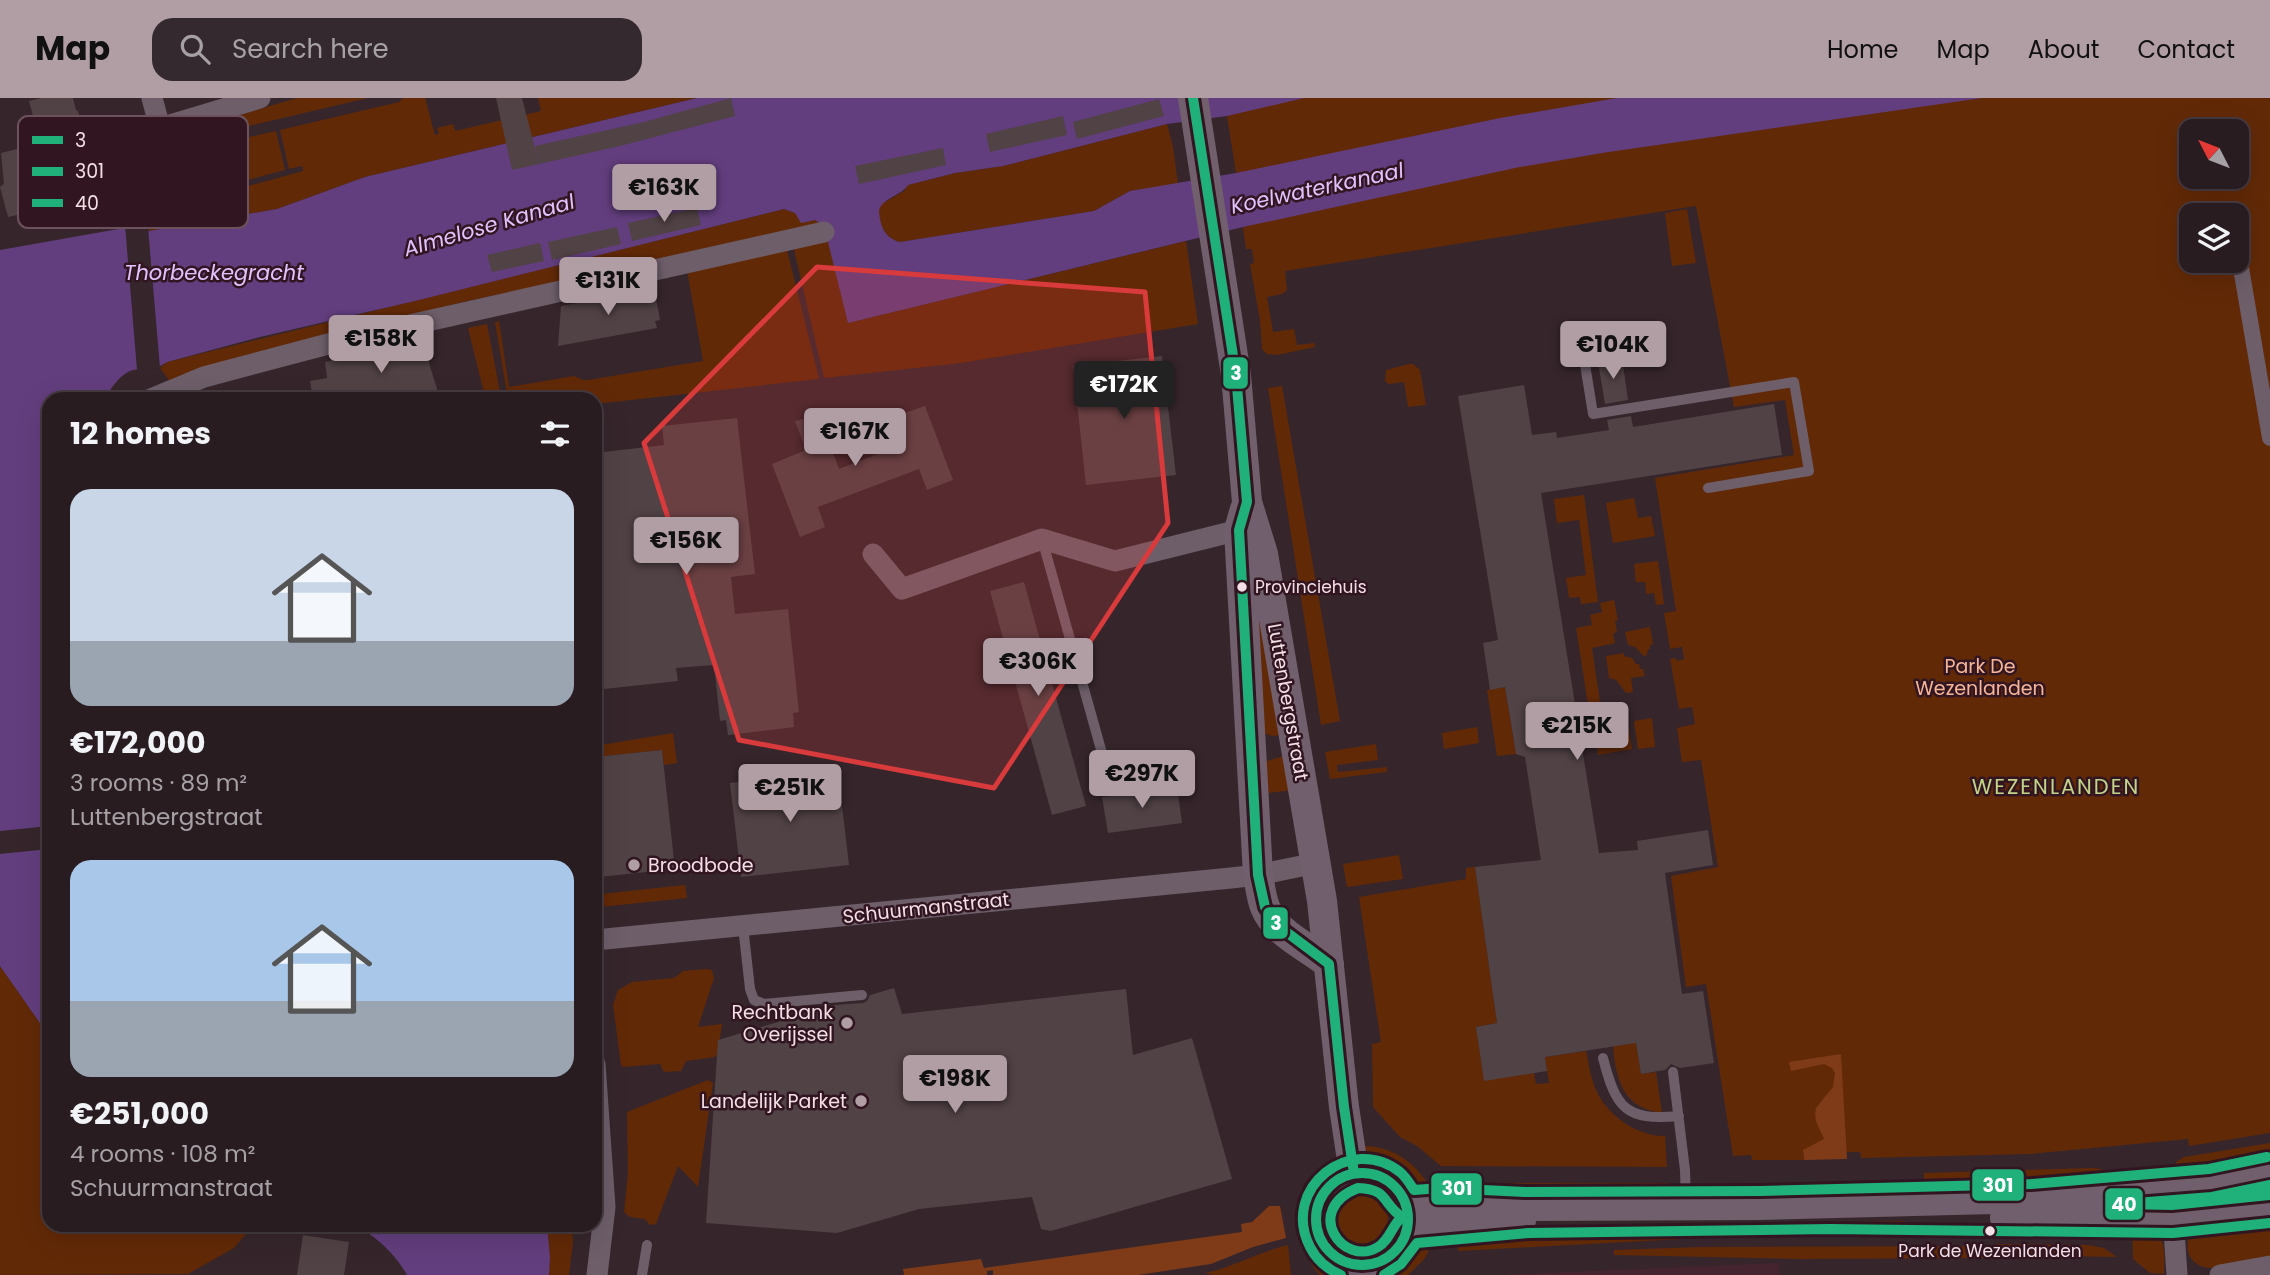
<!DOCTYPE html>
<meta charset="utf-8">
<style>
:root{--surface:#281c21;--page:#34292e;--text:#f1f3f6;--muted:#a5a1a5;--line:#443a3f;--accent:#b19ea4}
body{margin:0;font-family:Poppins,sans-serif;background:var(--page);color:var(--text);height:100vh;display:flex;flex-direction:column;font-size:26px;white-space:nowrap}
*{box-sizing:border-box;margin:0}
p{font-size:23px;color:var(--muted)}
.icon{flex:none;width:38px;height:38px;fill:none;stroke:currentColor;stroke-width:2;stroke-linecap:round;stroke-linejoin:round}
.map{position:relative;flex:1;overflow:hidden}
.details{position:absolute;left:42px;top:294px;width:560px;height:840px;display:flex;flex-direction:column;background:var(--surface);border-radius:21px;box-shadow:0 7px 28px #0002,0 0 0 2px var(--line)}
.details>*{flex:none}
.needle{width:46px;rotate:312deg}
.tools{position:absolute;left:2179px;top:21px;display:grid;gap:14px}
.tools a{display:grid;place-items:center;width:70px;height:70px;border-radius:14px;background:var(--surface);box-shadow:0 7px 28px #0002,0 0 0 2px var(--line);font-size:35px}
.price{position:absolute;translate:-50% -60px;padding:0 16px;border-radius:7px;background:var(--accent);color:#111;font-size:23px;line-height:46px;filter:drop-shadow(0 2px 4px #0008)}
.price::after{content:'';position:absolute;left:50%;top:42px;width:21px;height:16px;margin-left:-10px;background:inherit;clip-path:polygon(0 0,100% 0,50% 100%)}
.price.current{background:#222;color:#fff}
ul{padding:0;list-style:none}
li{display:grid;align-content:center;gap:14px;height:371px;padding:0 28px}
li span{display:grid;place-items:center;height:217px;border-radius:21px;color:#555}
li>.icon{margin-inline-start:auto}
span .icon{width:126px;height:126px;fill:#fffc;stroke-width:1}
li b{font-size:30px}
h2{display:flex;justify-content:space-between;align-items:center;height:84px;padding:0 28px;font-size:30px}
header{display:flex;align-items:center;gap:42px;box-sizing:border-box;height:98px;padding:0 35px;background:var(--accent);color:#111}
header strong{font-size:33px}
nav{display:flex;gap:38px;margin-inline-start:auto;font-size:24px}
.search{width:490px;height:63px;background:var(--page);display:flex;align-items:center;gap:18px;box-sizing:border-box;padding:0 24px;border-radius:21px;color:var(--muted);font-size:26px}
.map>svg:first-child{display:block}
.built{fill:#452430}
.green{fill:#622907;fill-rule:evenodd}
.forest{fill:#7f3b17}
.water{fill:#633e7e}
.pier{fill:#36262c}
.building{fill:#514245}
.lines{fill:none;stroke-linecap:round;stroke-linejoin:round}
.service{stroke:#6d5e6a;stroke-width:10}
.pedestrian{stroke:#6d5e6a;stroke-width:16}
.minor{stroke:#6d5e6a;stroke-width:21}
.secondary{stroke:#725f6d;stroke-width:30}
.bus-1-casing{stroke:#311621;stroke-width:16}
.bus-2-casing{stroke:#311621;stroke-width:16}
.bus-3-casing{stroke:#311621;stroke-width:16}
.bus-1{stroke:#20b07a;stroke-width:10}
.bus-2{stroke:#20b07a;stroke-width:10}
.bus-3{stroke:#20b07a;stroke-width:10}
.marked{fill:#d93a3b;fill-opacity:0.2;stroke:#d93a3b;stroke-width:5;stroke-linejoin:round}
.bus-dot{fill:#f3dfe5;stroke:#311621;stroke-width:2.5}
.poi-dot{fill:#b19ea4;stroke:#311621;stroke-width:2.5}
.labels{text-anchor:middle;dominant-baseline:central;stroke-width:5;stroke-linejoin:round;paint-order:stroke}
.bus-label{font-size:17px;fill:#f3dfe5;stroke:#311621;text-anchor:start}
.park-label{font-size:19px;fill:#f7b597;stroke:#311621}
.street-label{font-size:19px;fill:#f3dfe5;stroke:#311621}
.poi-label{font-size:19px;fill:#f3dfe5;stroke:#311621;text-anchor:end}
.water-label{font-size:21px;font-style:italic;fill:#e1c2fe;stroke:#311621}
.neighbourhood-label{font-size:21px;letter-spacing:2px;fill:#c3d387;stroke:#311621}
.key{fill:#311621;stroke:#6b525c;stroke-width:2}
.key-label{font-size:19px;fill:#f3dfe5}
.line-badge{stroke:#311621;stroke-width:2.5}
.badge-label{font-size:19px;text-anchor:middle;font-weight:bold;fill:#fff}
</style>
<header>
<strong>Map</strong>
<div class="search"><svg class="icon" aria-label="search" viewBox="0 0 24 24"><circle cx="10" cy="10" r="6"/><path d="M15 15l6 6"/></svg>Search here</div>
<nav><a>Home</a><a>Map</a><a>About</a><a>Contact</a></nav>
</header>
<div class="map">
<svg width="2270" height="1177" viewBox="0 0 2270 1177">
<rect width="100%" height="100%" fill="#36262c"/>
<path class="built" d="M1778,1165l2,12h-279z"/>
<path class="green" d="M297,0h71l-162,38 -3,-10z
M403,0h22l10,37 4,-1 -2,-6 16,-4 2,7 86,-20 -3,-13h159l-332,79 -88,32 -128,22v-9l8,-1 -1,-20 13,5 -2,2 2,7 7,-2 -1,-7 128,-35 -1,-5 -13,3 -9,-39 119,-28z
M1273,0h997v1035l-81,13 -1,-7 -158,15 -169,4 -1,-6 -57,1 1,7h-52l-1,-5 -18,1 -27,-172 -20,3 -15,-111 47,-9 -17,-107 -19,2 -5,-34 18,-4 -3,-17 -13,2 -9,-50 6,-1 1,3 7,-2 -2,-12 -12,2 -6,-36 12,-2 -21,-133 139,-23 -9,-55 -51,7 -38,-201 -411,65 2,19 -5,4 -15,3 6,35 21,-3 3,16 17,-2 1,4 -38,8 -10,-1 -5,-5 -2,-29 -10,-56 4,-1 -2,-14h-6l-3,-22 5,-1 -9,-54 -3,1 -9,-57zM2191,33h45v46h-45zM2191,117h45v46h-45z
M1167,26l6,23 5,37 -48,7 -36,20 -194,31c-16,-4 -24,-21 -20,-37l24,-14 4,-6 47,-12 48,-7z
M276,33l9,39 -71,19 -8,-42z
M784,111l11,4 6,9 14,-2 9,5 -370,79 -283,79 -11,-15 7,-6z
M1687,111l9,54 -24,3 -7,-53z
M828,140l20,85 338,-82 12,83 -237,39 -137,15 -31,-133z
M786,148l33,133 -224,25v-5h-87l-13,-77 4,-1 10,66 65,-11 9,4h5l115,-19 -16,-91z
M487,226l13,68 -5,7h-16l6,-2 -17,-69z
M1632,233l5,6 -17,3 2,18 -24,4c-4,-25 12,-30 34,-31z
M1409,266h4l7,6 6,35 -18,2 -4,-25 -15,2 -4,-3 1,-11z
M1282,288l58,335 -19,4 -53,-337z
M1584,397l14,107 -17,2 -1,-7 -11,1 -3,-20 20,-3 -7,-55 -22,3 -3,-24z
M1634,400l4,20 13,-2 4,20 -42,7 -7,-40z
M1257,451l23,186 -8,1 -11,-4z
M1658,463l6,43 -8,1 -2,-12 -8,1 -1,-12h-9l-2,-18z
M1614,502l4,20 -3,1 2,11 -4,2 2,9 -23,5 10,67 -12,2 -14,-89 16,-3 -2,-10 12,-3 -2,-9z
M1650,529l3,17 -3,1v4h-2l-1,6 -3,1 -9,-9 -7,-2 -3,-13z
M1624,555v3l8,2 4,6h3l1,5h3l2,7 -14,2 2,14 -7,1 -10,-13 -7,-2 -3,-22z
M1505,589l11,67 -19,2 -10,-66z
M1625,607l7,44 -34,6 -3,-19 25,-4 -4,-25z
M1652,620l3,29 -17,2 -4,-28z
M1477,629l2,16 -35,6 -2,-16z
M673,635l4,30 -13,2 -2,-15 -67,7v-11z
M1376,646l2,16 -41,5 1,7 49,-5v5l-57,7 -5,-27z
M1284,658l10,34 -35,4 4,-32z
M1399,757l4,24 -56,8 -4,-23z
M1475,769l22,156 -21,4 8,53 50,-7 2,11 13,-1 -4,-26 41,-6c3,14 5,30 12,43 12,23 41,43 67,42l2,31 -226,-1 -24,-20 -17,-9 -27,-30 -1,-63 9,-2 -22,-145 107,-18v-11z
M685,787l2,13 -87,9 1,-13z
M0,868l49,70v189h234l-25,4 -12,5 -12,14 -46,26 -188,1z
M707,871l5,1 2,8 -16,49 24,-3 -4,29 -3,4 -29,4 -5,10 -17,1 -4,-8 -37,3 -2,-2 -8,-60 5,-15 14,-8 42,-4 9,-7z
M1636,945l5,31 15,-2 6,41c-39,-5 -46,-33 -49,-67z
M708,982l5,3 -15,104 -20,-21 -22,58 -6,1 -5,-6 -15,-2 -6,-5 4,-40 -1,-60z
M2270,1045v17l-96,15 2,-13 8,-5z
M1363,1048c32,0 55,19 70,46h-11l-11,-5 -13,-14 -24,-13z
M2095,1070l6,1 6,5 1,13h-110l-74,-5v-9z
M1840,1084l-1,7 -137,7v-12z
M1458,1085h211v14l-210,-2z
M1336 1120a26 26 0 1 1 52 0a26 26 0 1 1-52 0Z
M1298,1109h3c5,11 3,23 8,34 7,15 20,22 31,34h-20c-18,-17 -18,-45 -22,-68z
M2270,1120v40l-60,10c-24,-1 -29,-27 -14,-42z
M1901,1123l34,6 43,1 -1,6 -239,2 -280,15 1,-17 73,-8z
M547,1127h25l1,17 -4,33h-20l1,-18z
M2132,1127c6,1 16,2 22,6 13,7 10,30 10,43l-14,-1 -17,-14z
M1436,1138l-11,22 -17,17h-26c7,-5 14,-9 20,-15 11,-10 18,-20 34,-24z
M1995,1146l93,1 16,3 13,9 -122,-2z
M1288,1147l3,30h-77l-9,-2c28,-6 54,-21 83,-28z
M1985,1148l-1,12 -186,1 -184,-4v-5l87,-3z"/>
<path class="forest" d="M1841,956l6,105 -43,1 -1,-10 21,-11c-4,-11 -11,-17 -8,-31l17,-21 2,-14 -3,-5 -8,-4 -33,7 -2,-9z
M1269,1108h11l6,32 -33,9 -42,17 -73,11h-145v-5l-6,1v4h-83l-1,-6 78,-10 3,9 258,-36 -1,-8 11,-2z"/>
<path class="water" d="M697,0h607l-77,18 -60,8 -164,42 -48,7 -47,12c-7,11 -24,12 -29,25 1,15 5,28 21,32l194,-31 36,-20 106,-18 264,-55 117,-20h365l-380,55 -87,15 -272,59 -395,96 -24,-97 -9,-6 -14,3 -6,-10 -11,-4 -365,91 -159,37 -93,25c-13,9 -20,5 -34,8 -12,3 -23,19 -28,29h-56v637l-49,-70v-716l124,-22 25,3 128,-22 88,-32z
M349,1127h198l3,32 -1,18h-142c-10,-19 -36,-46 -58,-50z"/>
<path class="pier" d="M125,127l23,2 12,141 -23,2z
M49,728v23l-49,5v-23z"/>
<path class="building" d="M41,0h32l3,12 2,1 5,19 -2,3 8,31h2l2,10 4,24 5,4 -3,5 3,11 -34,8 -5,-21 -55,12 -8,-30 4,-3 -3,-31 39,-10 -11,-42z
M496,0h26l17,66 -27,6z
M731,0l4,18 -115,30 -81,18 -4,-18 109,-24z
M1159,1l5,17 -87,23 -4,-17z
M1063,18l4,19 -77,17 -4,-18z
M943,50l3,17 -87,19 -4,-18z
M697,110l4,17 -69,16 -4,-18z
M617,129l4,17 -69,16 -4,-18z
M540,145l4,18 -52,11 -5,-17z
M654,190l6,32 -5,1 2,7 -99,18 3,-40z
M416,243v4l7,-2 17,56h-74v-4l-18,-3 -35,7 -3,-18 17,-3 -2,-16 40,-9 3,-5 10,-2 1,4z
M1162,258l14,119 -90,10 -13,-119z
M1622,260l6,42 -23,4 -7,-42z
M1524,287l8,50 24,-3 1,6 52,-8 -2,-10 24,-4 2,11 141,-23 8,51 -241,38 58,360 39,-3 -1,-9 71,-11 5,35 -48,8 17,121 21,-3 11,72 -34,5 -9,-4 -6,6 -24,4 -5,-31 -91,14 2,14 -63,10 -8,-54 21,-4 -22,-156 66,-7 -16,-103 -9,-3 -11,-67 -15,3 -7,-47 15,-3 -40,-244z
M925,308l28,74 -26,10 -8,-21 -101,38 7,20 -25,10 -28,-73 34,-14 -11,-29 24,-6 20,54 57,-22 -4,-9 14,-6 -7,-17z
M737,320l18,156 -24,3 4,37 53,-5 11,103 -6,1 1,14 -66,8 -2,-15 -6,1 -6,-56 -38,3 2,13 -83,9v-237l69,-8 -2,-19z
M1024,484l62,224 -34,9 -62,-224z
M662,652l13,119 -76,8 -4,-35v-85z
M838,673l11,94 -108,12 -11,-94z
M1177,689l5,36 -74,10 -6,-36z
M894,890l8,26 224,-25 7,66 59,-17 40,141 -181,52 -10,-2 -9,-32 -113,12 -82,24 -131,-10 12,-183 117,-35 28,-2 4,-2 3,-6z
M303,1137l46,7 -5,33h-47z"/>
<g class="lines">
<path class="service" d="M1580,235l13,81 201,-32 15,89 -101,17
M1042,441l65,232
M743,828l7,63 4,11 10,4 98,-9
M1603,960c13,50 22,63 76,58
M1673,974l12,98 1,33
M642,1177l5,-30"/>
<path class="pedestrian" d="M2240,164l30,176"/>
<path class="minor" d="M152,0l8,30 100,-30
M151,301l53,-22 143,-38 477,-107
M873,456l29,35 140,-50 73,22 124,-31
M595,842l636,-62 27,-3 58,-12
M595,966l10,143 -8,68
M2171,1089l6,88
M2220,1177l50,-9"/>
<path class="secondary" d="M1193,0l43,277 11,127 16,52 59,347 22,206 10,66
M1245,411l-6,21 19,345c2,10 3,22 7,32 11,27 42,39 64,57
M1316 1121a46 46 0 1 1 92 0a46 46 0 1 1-92 0Z
M1407,1106l33,-2 85,4 235,-1 272,-7 179,-15 59,-12
M2005,1120l168,1 97,-10
M1408,1132l113,-10"/>
<defs>
<path id="bus-1" d="M1193,0l43,277 11,127 -8,28 19,345 7,32 12,18 52,39 15,143 10,66
M1316 1121a46 46 0 1 1 92 0a46 46 0 1 1-92 0Z"/>
<path id="bus-2" d="M1341,1177c-14,-6 -24,-14 -31,-28 -30,-59 41,-114 90,-75 6,5 10,12 14,18l27,-2 84,4 235,-1 271,-7 178,-15 58,-12
M1384,1177l17,-11 16,-21 111,-10 302,-4 343,4 97,-10"/>
<path id="bus-3" d="M1358,1090c31,1 24,16 44,29 -10,8 -12,23 -24,30 -35,21 -76,-37 -20,-59z
M2269,1097l-97,10 -49,-1 89,-7 58,-12"/>
</defs>
<use href="#bus-1" class="bus-1-casing"/>
<use href="#bus-2" class="bus-2-casing"/>
<use href="#bus-3" class="bus-3-casing"/>
<use href="#bus-1" class="bus-1"/>
<use href="#bus-2" class="bus-2"/>
<use href="#bus-3" class="bus-3"/>
</g>
<path class="marked" d="M817,169l328,25 23,231 -174,265 -255,-48 -95,-297z"/>
<g class="bus-dot">
<circle cx="1242" cy="489" r="6"/>
<circle cx="1990" cy="1133" r="6"/>
</g>
<g class="poi-dot">
<circle cx="634" cy="767" r="7"/>
<circle cx="847" cy="925" r="7"/>
<circle cx="861" cy="1003" r="7"/>
</g>
<g class="labels">
<g class="bus-label">
<text x="1255" y="489">Provinciehuis</text>
<text x="1990" y="1153" text-anchor="middle">Park de Wezenlanden</text>
</g>
<g class="park-label">
<text x="1980" y="568">Park De<tspan x="1980" dy="22">Wezenlanden</tspan></text>
</g>
<g class="street-label">
<text transform="translate(1288 604) rotate(80)">Luttenbergstraat</text>
<text transform="translate(926 810) rotate(-6)">Schuurmanstraat</text>
</g>
<g class="poi-label">
<text x="648" y="767" text-anchor="start">Broodbode</text>
<text x="833" y="914">Rechtbank<tspan x="833" dy="22">Overijssel</tspan></text>
<text x="847" y="1003">Landelijk Parket</text>
</g>
<g class="water-label">
<text transform="translate(1317 90) rotate(-12)">Koelwaterkanaal</text>
<text transform="translate(489 127) rotate(-16)">Almelose Kanaal</text>
<text x="214" y="174">Thorbeckegracht</text>
</g>
<g class="neighbourhood-label">
<text x="2056" y="688">WEZENLANDEN</text>
</g>
</g>
<rect x="18" y="18" width="230" height="112" rx="10" class="key"/>
<rect x="32" y="38" width="31" height="8" fill="#20b07a"/>
<rect x="32" y="69" width="31" height="9" fill="#20b07a"/>
<rect x="32" y="101" width="31" height="8" fill="#20b07a"/>
<g class="key-label">
<text x="75" y="49">3</text>
<text x="75" y="80">301</text>
<text x="75" y="112">40</text>
</g>
<g class="line-badge">
<rect x="1222" y="258" width="27" height="34" rx="7" fill="#20b07a"/>
<rect x="1262" y="808" width="27" height="34" rx="7" fill="#20b07a"/>
<rect x="1971" y="1070" width="54" height="34" rx="7" fill="#20b07a"/>
<rect x="1430" y="1074" width="53" height="34" rx="7" fill="#20b07a"/>
<rect x="2104" y="1089" width="40" height="34" rx="7" fill="#20b07a"/>
</g>
<g class="badge-label">
<text x="1236" y="282">3</text>
<text x="1276" y="832">3</text>
<text x="1998" y="1094">301</text>
<text x="1457" y="1097">301</text>
<text x="2124" y="1113">40</text>
</g>
</svg>
<div class="tools">
<a><svg class="needle" viewBox="-14 -14 28 28"><path d="M0-13l5 13h-10z" fill="#e53935"/><path d="M0 13l5-13h-10z" fill="#a5a1a5"/></svg></a>
<a><svg class="icon" aria-label="layers" viewBox="0 0 24 24"><path d="M12 4l9 5-9 5-9-5zM3 14l9 5 9-5"/></svg></a>
</div>
<b class="price" style="left:664px;top:126px">€163K</b>
<b class="price" style="left:608px;top:219px">€131K</b>
<b class="price" style="left:381px;top:277px">€158K</b>
<b class="price" style="left:1613px;top:283px">€104K</b>
<b class="price current" style="left:1124px;top:323px">€172K</b>
<b class="price" style="left:855px;top:370px">€167K</b>
<b class="price" style="left:686px;top:479px">€156K</b>
<b class="price" style="left:1038px;top:600px">€306K</b>
<b class="price" style="left:1577px;top:664px">€215K</b>
<b class="price" style="left:1142px;top:712px">€297K</b>
<b class="price" style="left:790px;top:726px">€251K</b>
<b class="price" style="left:955px;top:1017px">€198K</b>
<section class="details">
<h2>12 homes<svg class="icon" aria-label="filters" viewBox="0 0 24 24"><path d="M4 7h16M4 17h16"/><circle cx="9" cy="7" r="2"/><circle cx="15" cy="17" r="2"/></svg></h2>
<ul>
<li><span style="background:linear-gradient(#c9d6e8 70%,#9aa5b1 0)"><svg class="icon" aria-label="home" viewBox="0 0 24 24"><path d="M3 11l9-7 9 7M6 9v11h12V9"/></svg></span><div><b>€172,000</b><p>3 rooms · 89 m²</p><p>Luttenbergstraat</p></div></li>
<li><span style="background:linear-gradient(#a9c7e8 65%,#9aa5b1 0)"><svg class="icon" aria-label="home" viewBox="0 0 24 24"><path d="M3 11l9-7 9 7M6 9v11h12V9"/></svg></span><div><b>€251,000</b><p>4 rooms · 108 m²</p><p>Schuurmanstraat</p></div></li>
</ul>
</section>
</div>
